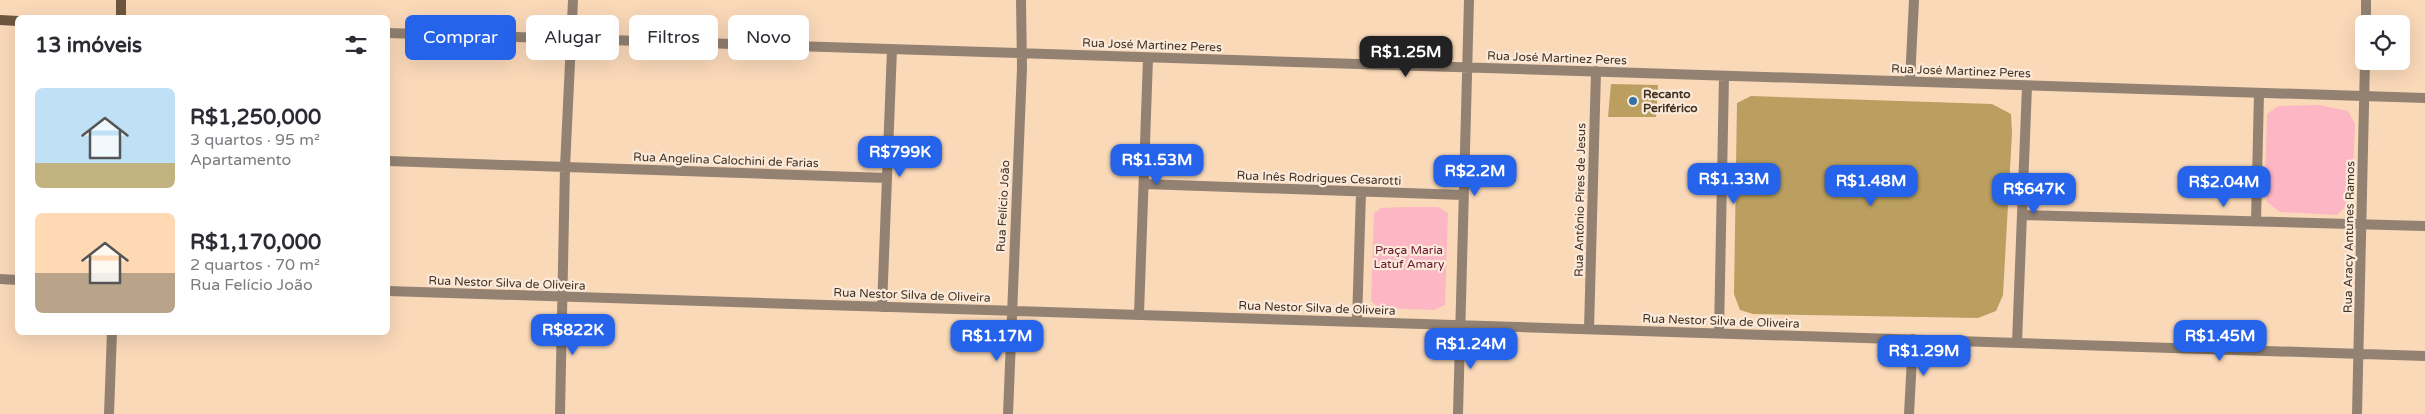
<!DOCTYPE html>
<html lang="pt">
<meta charset="utf-8">
<style>
:root{--surface:#fff;--page:#f2f2f3;--text:#2b2b33;--muted:#7c7c81;--accent:#2563eb}
body{margin:0;font-family:"Varela Round",sans-serif;background:var(--page);color:var(--text);height:100vh;display:flex;flex-direction:column;font-size:19px;white-space:nowrap}
*{box-sizing:border-box;margin:0}
p{font-size:16px;color:var(--muted)}
.icon{flex:none;width:28px;height:28px;fill:none;stroke:currentColor;stroke-width:2;stroke-linecap:round;stroke-linejoin:round}
.map{position:relative;flex:1;overflow:hidden}
.panel{position:absolute;left:15px;top:15px;width:375px;height:320px;display:flex;flex-direction:column;background:var(--surface);border-radius:8px;box-shadow:0 5px 20px #0002}
.panel>*{flex:none}
.hud{position:absolute;left:405px;top:15px;width:475px;height:45px;display:flex;gap:10px}
.fabs{position:absolute;left:2355px;top:15px;display:grid;gap:10px}
.fabs a{display:grid;place-items:center;width:55px;height:55px;border-radius:8px;background:var(--surface);box-shadow:0 5px 20px #0002;font-size:25px}
.price{position:absolute;translate:-50% -42px;padding:0 11px;border-radius:10px;background:var(--accent);color:#fff;font-size:16px;line-height:32px;filter:drop-shadow(0 1px 2px #0008)}
.price::after{content:'';position:absolute;left:50%;top:30px;width:15px;height:11px;margin-left:-8px;background:inherit;clip-path:polygon(0 0,100% 0,50% 100%)}
.price.active{background:#222;color:#fff}
ul{padding:0;list-style:none}
li{display:flex;align-items:center;gap:15px;height:125px;padding:0 20px}
li span{display:grid;place-items:center;flex:none;width:140px;height:100px;border-radius:8px;color:#555}
li>.icon{margin-inline-start:auto}
span .icon{width:60px;height:60px;fill:#fffc;stroke-width:1}
li b{font-size:21px}
h2{display:flex;justify-content:space-between;align-items:center;height:60px;padding:0 20px;font-size:21px}
.chip{padding:0 18px;border-radius:8px;background:var(--surface);box-shadow:0 5px 20px #0002;font-size:18px;line-height:45px}
.chip.active{background:var(--accent);color:#fff}
.map>svg:first-child{display:block}
.green{fill:#fdb6c3}
.building{fill:#ba9f60}
.lines{fill:none;stroke-linecap:round;stroke-linejoin:round}
.minor{stroke:#938272;stroke-width:10}
.secondary{stroke:#6e563e;stroke-width:10}
.poi-dot{fill:#3272a9;stroke:#fbeada;stroke-width:2}
.labels{text-anchor:middle;dominant-baseline:central;stroke-width:4.5;stroke-linejoin:round;paint-order:stroke}
.street-label{font-size:12px;fill:#413121;stroke:#fbeada}
.poi-label{font-size:12px;font-weight:bold;fill:#413121;stroke:#fbeada;text-anchor:start}
.park-label{font-size:12px;fill:#691630;stroke:#fbeada}
</style>
<div class="map">
<svg width="2425" height="414" viewBox="0 0 2425 414">
<rect width="100%" height="100%" fill="#fad9b9"/>
<path class="green" d="M2319,105l29,6 7,13 -2,47 -6,34 -10,10 -57,-3 -13,-10 -2,-19 2,-69 11,-8z
M1403,207h35l10,6 -3,92 -11,5 -55,-2 -8,-7 3,-88 7,-5z"/>
<path class="building" d="M1611,84l47,1 -2,32h-48z
M1751,96l241,8 19,10 1,19 -9,162 -7,16 -18,7 -225,-4 -13,-4 -6,-16 3,-191z"/>
<g class="lines">
<path class="minor" d="M2366,24v-24
M388,33l2037,65
M1910,81l4,-81
M388,161l499,17
M1145,184l318,11
M2022,215l403,11
M2256,221l3,-128
M0,279l18,1
M388,291l2037,65
M882,307l10,-258
M1139,314l9,-256
M1357,322l4,-130
M1589,329l7,-258
M1719,333l5,-257
M2017,343l10,-257
M109,414l3,-82
M560,414l5,-247 8,-167
M1008,414l14,-346 -1,-68
M1458,414l11,-414
M1909,414l4,-75
M2357,414l8,-353"/>
<path class="secondary" d="M121,18v-18
M0,20l18,1"/>
</g>
<circle class="poi-dot" cx="1633" cy="101" r="5"/>
<g class="labels">
<g class="street-label">
<text transform="translate(1152 45) rotate(2)">Rua José Martinez Peres</text>
<text transform="translate(1557 58) rotate(2)">Rua José Martinez Peres</text>
<text transform="translate(1961 71) rotate(2)">Rua José Martinez Peres</text>
<text transform="translate(726 160) rotate(2)">Rua Angelina Calochini de Farias</text>
<text transform="translate(1319 178) rotate(2)">Rua Inês Rodrigues Cesarotti</text>
<text transform="translate(1580 200) rotate(-89)">Rua Antônio Pires de Jesus</text>
<text transform="translate(1003 206) rotate(-87)">Rua Felício João</text>
<text transform="translate(2349 237) rotate(-89)">Rua Aracy Antunes Ramos</text>
<text transform="translate(507 283) rotate(2)">Rua Nestor Silva de Oliveira</text>
<text transform="translate(912 295) rotate(2)">Rua Nestor Silva de Oliveira</text>
<text transform="translate(1317 308) rotate(2)">Rua Nestor Silva de Oliveira</text>
<text transform="translate(1721 321) rotate(2)">Rua Nestor Silva de Oliveira</text>
</g>
<g class="poi-label">
<text x="1643" y="94">Recanto<tspan x="1643" dy="14">Periférico</tspan></text>
</g>
<g class="park-label">
<text x="1409" y="250">Praça Maria<tspan x="1409" dy="14">Latuf Amary</tspan></text>
</g>
</g>
</svg>
<div class="fabs">
<a><svg class="icon" aria-label="locate" viewBox="0 0 24 24"><circle cx="12" cy="12" r="6"/><path d="M12 2v4M12 18v4M2 12h4M18 12h4"/></svg></a>
</div>
<b class="price active" style="left:1406px;top:78px">R$1.25M</b>
<b class="price" style="left:900px;top:178px">R$799K</b>
<b class="price" style="left:1157px;top:186px">R$1.53M</b>
<b class="price" style="left:1475px;top:197px">R$2.2M</b>
<b class="price" style="left:1734px;top:205px">R$1.33M</b>
<b class="price" style="left:1871px;top:207px">R$1.48M</b>
<b class="price" style="left:2224px;top:208px">R$2.04M</b>
<b class="price" style="left:2034px;top:215px">R$647K</b>
<b class="price" style="left:573px;top:356px">R$822K</b>
<b class="price" style="left:997px;top:362px">R$1.17M</b>
<b class="price" style="left:2220px;top:362px">R$1.45M</b>
<b class="price" style="left:1471px;top:370px">R$1.24M</b>
<b class="price" style="left:1924px;top:377px">R$1.29M</b>
<div class="hud">
<a class="chip active">Comprar</a>
<a class="chip">Alugar</a>
<a class="chip">Filtros</a>
<a class="chip">Novo</a>
</div>
<section class="panel">
<h2>13 imóveis<svg class="icon" aria-label="filters" viewBox="0 0 24 24"><path d="M4 7h16M4 17h16"/><circle cx="9" cy="7" r="2"/><circle cx="15" cy="17" r="2"/></svg></h2>
<ul>
<li><span style="background:linear-gradient(#bfe0f5 75%,#c2b280 0)"><svg class="icon" aria-label="home" viewBox="0 0 24 24"><path d="M3 11l9-7 9 7M6 9v11h12V9"/></svg></span><div><b>R$1,250,000</b><p>3 quartos · 95 m²</p><p>Apartamento</p></div></li>
<li><span style="background:linear-gradient(#ffd9b3 60%,#b9a48a 0)"><svg class="icon" aria-label="home" viewBox="0 0 24 24"><path d="M3 11l9-7 9 7M6 9v11h12V9"/></svg></span><div><b>R$1,170,000</b><p>2 quartos · 70 m²</p><p>Rua Felício João</p></div></li>
</ul>
</section>
</div>
